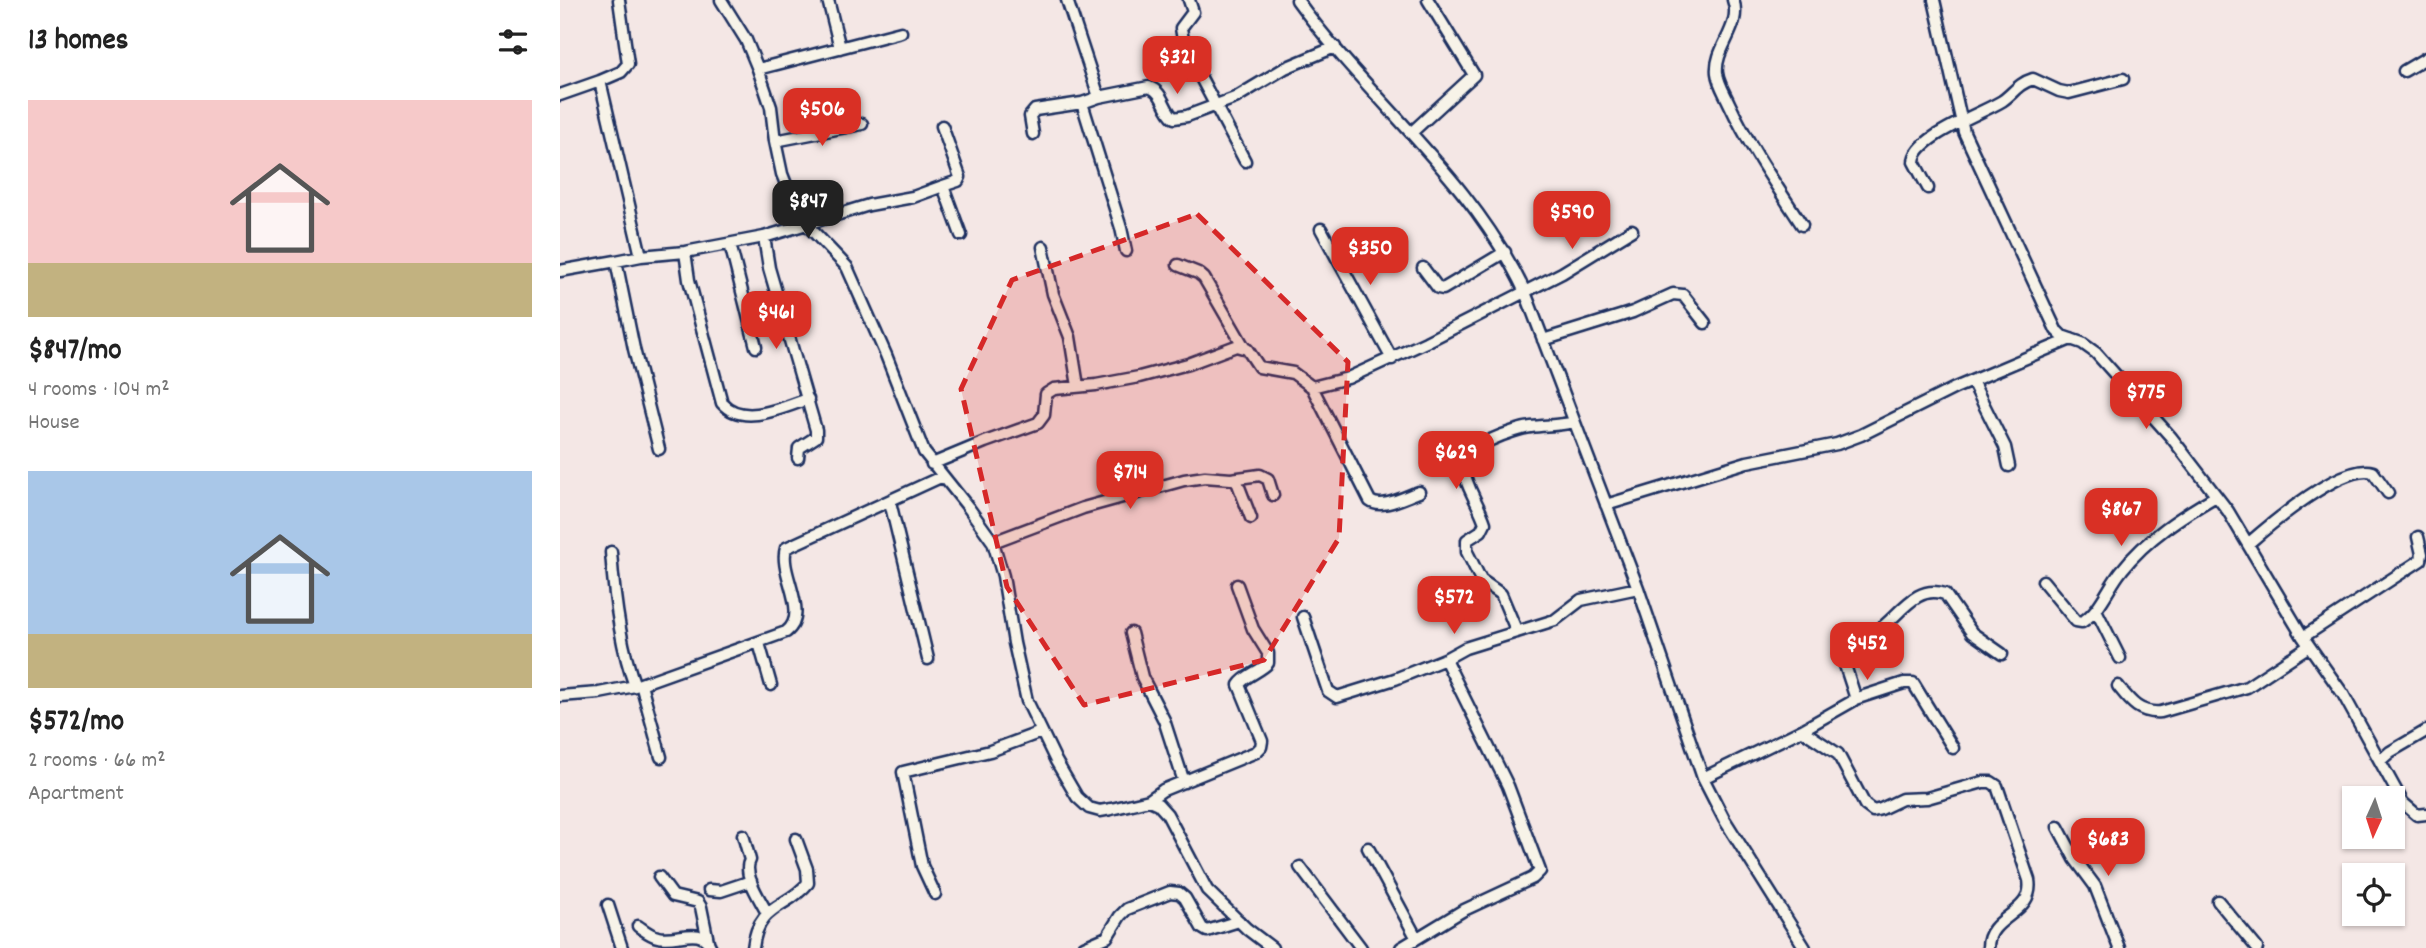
<!DOCTYPE html>
<meta charset="utf-8">
<style>
:root{--surface:#fff;--page:#f2f2f2;--text:#222;--muted:#767676;--accent:#d93025}
body{margin:0;font-family:Dekko,sans-serif;background:var(--page);color:var(--text);height:100vh;display:flex;flex-direction:column;font-size:26px;white-space:nowrap}
*{box-sizing:border-box;margin:0}
p{font-size:23px;color:var(--muted)}
.icon{flex:none;width:38px;height:38px;fill:none;stroke:currentColor;stroke-width:2;stroke-linecap:round;stroke-linejoin:round}
.map{position:relative;flex:1;overflow:hidden}
.panel{display:flex;flex-direction:column;background:var(--surface);width:560px}
.panel>*{flex:none}
.needle{width:46px;rotate:183deg}
.tools{position:absolute;left:1782px;top:786px;display:grid;gap:14px}
.tools a{display:grid;place-items:center;width:63px;height:63px;border-radius:0px;background:var(--surface);box-shadow:0 2px 5px #0004;font-size:35px}
.price{position:absolute;translate:-50% -60px;padding:0 16px;border-radius:14px;background:var(--accent);color:#fff;font-size:23px;line-height:46px;filter:drop-shadow(0 2px 4px #0008)}
.price::after{content:'';position:absolute;left:50%;top:42px;width:21px;height:16px;margin-left:-10px;background:inherit;clip-path:polygon(0 0,100% 0,50% 100%)}
.price.current{background:#222;color:#fff}
ul{padding:0;list-style:none}
li{display:grid;align-content:center;gap:14px;height:371px;padding:0 28px}
li span{display:grid;place-items:center;height:217px;border-radius:0px;color:#555}
li>.icon{margin-inline-start:auto}
span .icon{width:126px;height:126px;fill:#fffc;stroke-width:1}
li b{font-size:30px}
h2{display:flex;justify-content:space-between;align-items:center;height:84px;padding:0 28px;font-size:30px}
main{display:flex;flex:1;min-height:0}
.map>svg:first-child{display:block}
.lines{fill:none;stroke-linecap:round;stroke-linejoin:round}
.minor-casing{stroke:#1b2f5e;stroke-width:15}
.minor{stroke:#f7f3e8;stroke-width:10}
.marked{fill:#d62828;fill-opacity:0.2;stroke:#d62828;stroke-width:5;stroke-dasharray:14 9;stroke-linejoin:round}
</style>
<main>
<section class="panel">
<h2>13 homes<svg class="icon" aria-label="filters" viewBox="0 0 24 24"><path d="M4 7h16M4 17h16"/><circle cx="9" cy="7" r="2"/><circle cx="15" cy="17" r="2"/></svg></h2>
<ul>
<li><span style="background:linear-gradient(#f6c9c9 75%,#c2b280 0)"><svg class="icon" aria-label="home" viewBox="0 0 24 24"><path d="M3 11l9-7 9 7M6 9v11h12V9"/></svg></span><div><b>$847/mo</b><p>4 rooms · 104 m²</p><p>House</p></div></li>
<li><span style="background:linear-gradient(#a9c7e8 75%,#c2b280 0)"><svg class="icon" aria-label="home" viewBox="0 0 24 24"><path d="M3 11l9-7 9 7M6 9v11h12V9"/></svg></span><div><b>$572/mo</b><p>2 rooms · 66 m²</p><p>Apartment</p></div></li>
</ul>
</section>
<div class="map">
<svg width="1866" height="948" viewBox="0 0 1866 948">
<rect width="100%" height="100%" fill="#f4e7e5"/>
<filter id="ink" filterUnits="userSpaceOnUse"><feTurbulence type="fractalNoise" baseFrequency=".0143" numOctaves="2"/><feDisplacementMap in="SourceGraphic" scale="14" xChannelSelector="R" yChannelSelector="G"/><feConvolveMatrix kernelMatrix="1 2 1 2 8 2 1 2 1" color-interpolation-filters="sRGB"/></filter>
<g filter="url(#ink)">
<g class="lines">
<defs>
<path id="minor" d="M59,0l9,64 -7,8 -21,9 41,175 -25,5 18,88 25,100
M161,0l25,40 12,29 13,38 4,34 7,33 9,23 16,28 40,42 39,88 38,97 44,55 25,35 10,34 11,67 13,58 29,60 21,36 12,11 11,3 11,-2 38,-9 9,4 9,10 40,76 40,39 25,19
M268,0l12,48
M507,0l32,97 50,-10c15,5 14,22 25,31l13,-2 48,-18 50,-30 50,-21
M629,0l4,12 -12,16 3,18 61,115
M737,0c73,101 174,177 228,292l113,296 65,190 21,41 81,129
M1173,0c10,26 -19,48 -16,73 1,10 8,21 12,30 20,43 47,82 73,122
M1374,0l30,132 92,198 6,6 20,7 14,10 75,84 57,74 75,126 40,57 60,109 14,12 9,-1
M198,69l143,-37
M1844,71l22,-13
M0,95l40,-14
M539,97l-17,6 39,125 5,23
M382,126l18,51 -2,4 -15,5
M852,132l62,-57 -46,-75
M473,134l-3,-18 5,-6 47,-7
M215,141l87,-17
M1368,188l-14,-26c0,-25 69,-49 88,-61 12,-8 15,-17 31,-22l26,12 10,2 54,-14
M761,229l71,130
M204,237l5,31 47,162v7l-17,11 -1,10
M170,244l26,103
M483,247l10,47 17,43 8,49
M125,252l4,28 33,123c21,24 62,4 86,-4
M81,256l44,-4 79,-15 105,-32 44,-8 30,-11 18,49
M618,265l20,8 6,5 40,69
M863,268l15,20 5,1 62,-37
M0,271l56,-10
M983,340l90,-28 40,-18 10,1 22,28
M1412,381l33,66 4,19
M752,387l58,114c12,9 36,-5 49,-9
M372,464l53,-22 53,-19 6,-8 2,-21 8,-5 42,-4 43,-8 49,-13 48,-18 11,3 12,18 34,6 19,14 36,-9 78,-36 136,-69 70,-43
M676,479l15,39
M330,502l38,157
M1046,505l141,-43 90,-18 24,-9 94,-47 116,-49
M433,542l90,-34 101,-28 21,-3 26,2 29,-4 8,4 5,16
M1689,543c23,-20 94,-80 124,-71l15,21
M51,552c3,43 9,94 24,134
M1483,581l33,40 6,1c19,-12 26,-35 40,-52 25,-32 60,-54 94,-74
M1536,610l24,48
M743,617l25,74 9,6 58,-18 50,-20 20,-11 90,-28 26,-20 57,-12
M957,632l-16,-38 -20,-14 -14,-28v-12l14,-9 4,-8c-6,-19 -20,-37 -22,-57 -2,-19 52,-37 68,-39 16,-2 27,-1 43,-5
M571,633l11,44 22,43 20,62
M1743,637l118,-77 1,-6 -4,-17
M199,643l12,42
M81,684l20,73
M1558,686c12,15 21,28 43,26l86,-25 62,-41
M0,696l39,-3 36,-7 151,-54c25,-19 -8,-59 0,-84l157,-72
M1295,699l49,-16h9l40,65
M1242,730l36,24 27,51 8,6 8,-2 21,-10 25,-1 56,-16h8l6,4 32,94c6,35 -42,35 -41,68
M1821,760l9,-8 36,-21
M1143,778l99,-48 51,-29 2,-5 -14,-43 1,-6c10,-8 24,-9 35,-16 21,-13 38,-48 68,-37l27,39 30,21
M589,800l14,-10 93,-38 5,-5 1,-6 -23,-56c5,-9 21,-13 29,-22v-10l-15,-24 -16,-44
M1498,827l17,32 20,27 24,62
M183,835l7,25c-8,14 10,39 17,53
M808,848l48,89
M740,867l61,81
M99,877l14,19 25,6 3,5 7,34
M149,890l12,1 30,-10
M375,894l-13,-28 -19,-94 87,-21 51,-19
M1658,901l39,47
M48,905l14,43
M78,926c6,4 13,10 20,11 18,5 44,-13 53,11
M524,947l23,-10 13,-21 7,-7 43,-17 9,1 6,5 17,30 5,3 32,-10
M193,948c5,-45 34,-39 55,-65l-1,-14 -11,-30
M841,948l61,-37 71,-33 7,-7 -32,-85 -63,-127"/>
</defs>
<use href="#minor" class="minor-casing"/>
<use href="#minor" class="minor"/>
</g>
</g>
<path class="marked" d="M637,214l151,148 -9,176 -75,122 -180,45 -77,-118 -46,-198 51,-109z"/>
</svg>
<div class="tools">
<a><svg class="needle" viewBox="-14 -14 28 28"><path d="M0-13l5 13h-10z" fill="#e53935"/><path d="M0 13l5-13h-10z" fill="#767676"/></svg></a>
<a><svg class="icon" aria-label="locate" viewBox="0 0 24 24"><circle cx="12" cy="12" r="6"/><path d="M12 2v4M12 18v4M2 12h4M18 12h4"/></svg></a>
</div>
<b class="price" style="left:617px;top:96px">$321</b>
<b class="price" style="left:262px;top:148px">$506</b>
<b class="price current" style="left:248px;top:240px">$847</b>
<b class="price" style="left:1012px;top:251px">$590</b>
<b class="price" style="left:810px;top:287px">$350</b>
<b class="price" style="left:216px;top:351px">$461</b>
<b class="price" style="left:1586px;top:431px">$775</b>
<b class="price" style="left:896px;top:491px">$629</b>
<b class="price" style="left:570px;top:511px">$714</b>
<b class="price" style="left:1561px;top:548px">$867</b>
<b class="price" style="left:894px;top:636px">$572</b>
<b class="price" style="left:1307px;top:682px">$452</b>
<b class="price" style="left:1548px;top:878px">$683</b>
</div>
</main>
